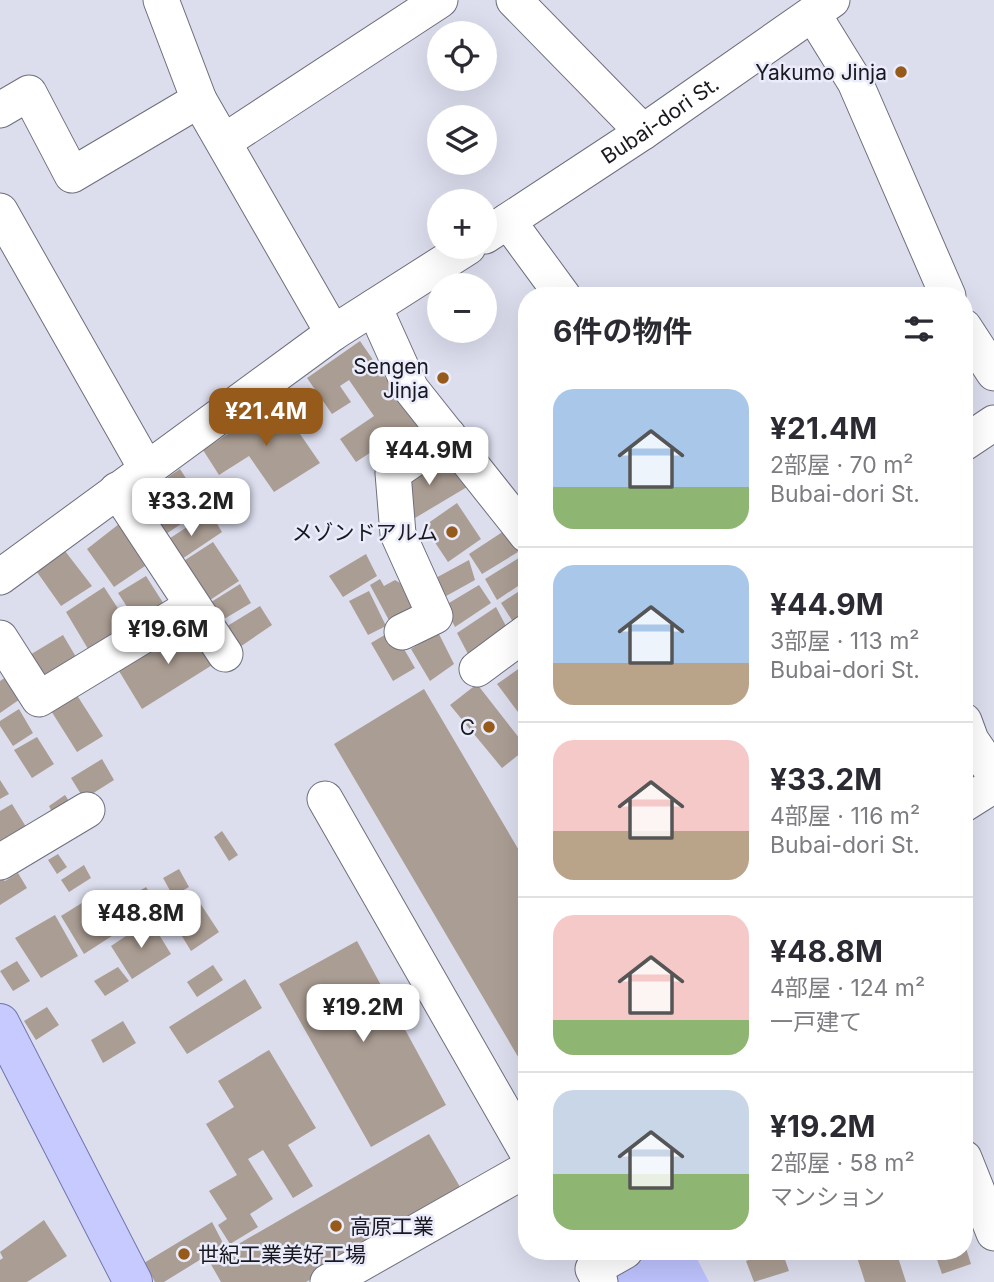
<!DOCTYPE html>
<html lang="ja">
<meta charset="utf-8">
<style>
:root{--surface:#fff;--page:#f7f7f7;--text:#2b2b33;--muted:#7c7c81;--line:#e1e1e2;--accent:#965b1b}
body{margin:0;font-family:Inter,"Noto Sans JP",sans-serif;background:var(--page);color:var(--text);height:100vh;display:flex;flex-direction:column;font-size:26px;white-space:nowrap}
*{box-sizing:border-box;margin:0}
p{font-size:23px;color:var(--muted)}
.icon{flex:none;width:38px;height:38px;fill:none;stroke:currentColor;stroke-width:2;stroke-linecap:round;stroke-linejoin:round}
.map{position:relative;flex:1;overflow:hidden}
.drawer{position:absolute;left:518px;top:287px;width:455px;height:973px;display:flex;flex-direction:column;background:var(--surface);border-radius:28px;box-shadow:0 7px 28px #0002}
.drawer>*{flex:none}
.buttons{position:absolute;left:427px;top:21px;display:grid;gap:14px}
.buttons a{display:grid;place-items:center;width:70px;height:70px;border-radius:50%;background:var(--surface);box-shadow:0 7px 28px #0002;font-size:35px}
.price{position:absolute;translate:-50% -60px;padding:0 16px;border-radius:14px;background:#fff;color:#222;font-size:23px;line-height:46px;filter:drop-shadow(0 2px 4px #0008)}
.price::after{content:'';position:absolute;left:50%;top:42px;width:21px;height:16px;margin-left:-10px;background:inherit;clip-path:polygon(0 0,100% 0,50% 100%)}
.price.active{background:var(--accent);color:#fff}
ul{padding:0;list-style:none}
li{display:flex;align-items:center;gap:21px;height:175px;padding:0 35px}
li+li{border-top:2px solid var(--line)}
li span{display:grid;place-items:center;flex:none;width:196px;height:140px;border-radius:21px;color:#555}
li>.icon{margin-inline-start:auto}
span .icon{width:84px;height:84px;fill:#fffc;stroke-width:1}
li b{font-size:30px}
h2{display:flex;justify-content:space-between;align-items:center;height:84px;padding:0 35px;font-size:30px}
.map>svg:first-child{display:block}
.green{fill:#bdc2fd}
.building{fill:#aa9d93}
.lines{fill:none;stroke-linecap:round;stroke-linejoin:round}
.minor-casing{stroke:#6e6f7d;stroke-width:37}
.major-casing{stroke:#7175af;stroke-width:40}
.minor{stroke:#fff;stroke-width:35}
.major{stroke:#c7cafe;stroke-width:38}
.poi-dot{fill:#965b1b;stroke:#eaebfb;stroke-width:2.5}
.labels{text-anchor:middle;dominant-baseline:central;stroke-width:5;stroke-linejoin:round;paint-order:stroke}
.poi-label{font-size:21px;fill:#19191f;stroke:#eaebfb;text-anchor:end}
.street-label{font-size:21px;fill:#19191f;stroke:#eaebfb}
</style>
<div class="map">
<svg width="994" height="1282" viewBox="0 0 994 1282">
<rect width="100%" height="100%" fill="#dcdeee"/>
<path class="green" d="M642,1251h51l16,31h-102z"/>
<path class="building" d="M360,341l60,87 -30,21 -5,-6 -29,19 -16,-23 34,-23 -25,-36 -9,6 11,16 -19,12 -25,-36z
M278,402l42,61 -46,29 -25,-36 -30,19 -16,-25z
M441,453l26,34 -62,37 -4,-43z
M180,469l25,39 -48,32 -25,-38z
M457,503l24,36 -33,23 -24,-36z
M210,512l12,20 -49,33 -12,-21z
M119,524l26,42 -31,21 -27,-38z
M504,531l14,21 -36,22 -13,-20z
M213,542l26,39 -35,23 -25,-40z
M65,551l27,35 -31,20 -24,-34z
M366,554l11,22 -34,21 -14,-21z
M522,556l5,7v17l-30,20 -12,-21z
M469,560l6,20 -36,20 -7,-20z
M146,576l21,33 -28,16 -21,-32z
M380,579l4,7 11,-6 12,7 6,16 -5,11 -17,10 -21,-39z
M240,584l11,19 -32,19 -11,-18z
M479,585l12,18 -36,24 -11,-21z
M527,586v31l-12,8 -14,-22z
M104,587l28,43 -41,24 -25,-42z
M369,591l17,35 -18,9 -19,-34z
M260,606l12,19 -35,24 -13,-21z
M496,607l11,21 -39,26 -11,-21z
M193,624l24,38 -75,47 -23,-38z
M393,630l22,38 -22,13 -22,-38z
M438,632l16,32 -24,17 -19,-32z
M63,635l16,27 -33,20 -18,-26z
M527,663v61l-30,-40z
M9,675l14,22 -23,16v-32z
M477,684l50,64 -25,20 -52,-63z
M73,689l30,47 -26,16 -29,-46z
M424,689l103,175v208l-193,-328z
M19,709l14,24 -20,13 -13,-20v-5z
M37,737l17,27 -22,14 -18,-28z
M102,759l12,21 -30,19 -13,-21z
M0,780l9,14 -9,5z
M65,795l8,12 -18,11 -6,-12z
M12,804l19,31 -31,18v-42z
M222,831l16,24 -9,6 -15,-24z
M58,854l9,13 -10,7 -9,-14z
M84,865l7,13 -22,14 -8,-12z
M179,869l10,18 -16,9 -10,-18z
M18,873l9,15 -27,17v-29l5,5z
M146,887l11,17 -23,14 -10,-18z
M93,896l22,38 -31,20 -23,-38z
M198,900l21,32 -28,19 -20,-33z
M55,915l23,41 -37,22 -26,-40z
M150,920l21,34 -39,25 -21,-33z
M357,941l89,164 -75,42 -92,-163z
M17,961l13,20 -17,10 -13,-20z
M213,965l10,15 -26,17 -10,-15z
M118,967l11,14 -24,15 -11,-15z
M245,979l17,29 -75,46 -18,-27z
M47,1007l12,18 -23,15 -12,-19z
M123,1021l13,22 -33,20 -12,-23z
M269,1050l47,78 -28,17 25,41 -20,12 -30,-48 -15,9 25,40 -23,15 8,13 -28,17 -12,-19 9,-6 -18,-28 28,-16 -31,-51 28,-17 -16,-26z
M429,1134l34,58 -157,90h-85l-12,-21z
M44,1220l23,36 -40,26h-27v-22l3,-2 -3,-6z
M212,1222l12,23 -60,37h-9l-11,-19z
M965,1245l6,19 -29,10 -8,-23h30z
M770,1251h12l7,20 -35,11 -8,-21z
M855,1251h41l10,31h-41z"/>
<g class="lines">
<defs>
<g id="minor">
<path d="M161,0l38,100 134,233"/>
<path d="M514,0l129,132"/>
<path d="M813,14l42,68 93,214"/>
<path d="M0,110l29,-17 43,82 127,-75"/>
<path d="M225,141l215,-141"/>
<path d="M0,211l146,257"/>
<path d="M508,221l55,75"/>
<path id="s1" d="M485,236l158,-104 189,-132"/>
<path d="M374,307l37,82 116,146"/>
<path d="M964,327l30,46"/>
<path d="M964,443l30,-20"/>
<path d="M117,490l108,164"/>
<path d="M0,577l333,-244 135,-86"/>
<path d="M402,632l33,-16 -37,-82 -5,-61 55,-38"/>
<path d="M0,638l39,61 153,-93"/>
<path d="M477,669l50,-37"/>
<path d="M964,721l7,19 23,34"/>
<path d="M325,799l202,353"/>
<path d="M964,804l30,-19"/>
<path d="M0,862l87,-52"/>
<path d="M964,1158l30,75"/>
<path d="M328,1282l199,-113"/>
<path d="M600,1282l-7,-13 32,-18"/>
</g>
<path id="major" d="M0,1023l133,259"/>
</defs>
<use href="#minor" class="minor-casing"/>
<use href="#major" class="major-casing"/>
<use href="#minor" class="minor"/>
<use href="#major" class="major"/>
</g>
<g class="poi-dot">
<circle cx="901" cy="72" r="7"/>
<circle cx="443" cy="378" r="7"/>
<circle cx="452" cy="532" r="7"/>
<circle cx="489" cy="727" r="7"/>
<circle cx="336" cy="1226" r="7"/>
<circle cx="184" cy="1254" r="7"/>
</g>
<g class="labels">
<g class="poi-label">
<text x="887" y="72">Yakumo Jinja</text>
<text x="429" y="366">Sengen<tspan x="429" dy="24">Jinja</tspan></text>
<text x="438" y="532">メゾンドアルム</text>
<text x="475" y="727">C</text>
<text x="350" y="1226" text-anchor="start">高原工業</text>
<text x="198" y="1254" text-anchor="start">世紀工業美好工場</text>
</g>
<g class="street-label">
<text stroke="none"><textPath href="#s1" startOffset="210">Bubai-dori St.</textPath></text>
</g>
</g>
</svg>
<div class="buttons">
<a><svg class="icon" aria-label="locate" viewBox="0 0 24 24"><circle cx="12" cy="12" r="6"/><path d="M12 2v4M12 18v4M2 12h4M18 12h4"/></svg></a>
<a><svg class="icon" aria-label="layers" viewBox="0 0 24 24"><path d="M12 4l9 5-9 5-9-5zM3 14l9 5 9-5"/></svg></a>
<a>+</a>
<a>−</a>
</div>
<b class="price active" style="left:266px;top:448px">¥21.4M</b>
<b class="price" style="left:429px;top:487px">¥44.9M</b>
<b class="price" style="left:191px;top:538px">¥33.2M</b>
<b class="price" style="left:168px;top:666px">¥19.6M</b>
<b class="price" style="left:141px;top:950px">¥48.8M</b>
<b class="price" style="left:363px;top:1044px">¥19.2M</b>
<section class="drawer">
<h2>6件の物件<svg class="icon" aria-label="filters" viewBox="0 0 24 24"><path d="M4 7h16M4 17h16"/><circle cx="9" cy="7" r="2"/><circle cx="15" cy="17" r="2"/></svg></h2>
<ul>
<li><span style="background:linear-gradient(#a9c7e8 70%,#8fb573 0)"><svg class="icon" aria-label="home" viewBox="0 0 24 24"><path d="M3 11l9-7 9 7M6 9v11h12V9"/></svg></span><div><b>¥21.4M</b><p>2部屋 · 70 m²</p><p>Bubai-dori St.</p></div></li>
<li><span style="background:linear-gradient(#a9c7e8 70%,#b9a48a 0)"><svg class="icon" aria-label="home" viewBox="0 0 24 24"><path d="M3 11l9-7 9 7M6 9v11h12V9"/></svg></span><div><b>¥44.9M</b><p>3部屋 · 113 m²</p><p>Bubai-dori St.</p></div></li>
<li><span style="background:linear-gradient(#f6c9c9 65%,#b9a48a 0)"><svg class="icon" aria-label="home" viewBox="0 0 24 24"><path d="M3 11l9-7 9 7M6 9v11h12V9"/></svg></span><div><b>¥33.2M</b><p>4部屋 · 116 m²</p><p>Bubai-dori St.</p></div></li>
<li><span style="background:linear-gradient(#f6c9c9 75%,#8fb573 0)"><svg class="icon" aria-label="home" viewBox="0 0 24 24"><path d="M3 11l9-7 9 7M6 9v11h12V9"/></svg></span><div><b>¥48.8M</b><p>4部屋 · 124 m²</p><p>一戸建て</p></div></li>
<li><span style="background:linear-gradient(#c9d6e8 60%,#8fb573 0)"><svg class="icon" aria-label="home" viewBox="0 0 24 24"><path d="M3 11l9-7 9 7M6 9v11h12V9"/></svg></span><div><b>¥19.2M</b><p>2部屋 · 58 m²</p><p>マンション</p></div></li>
</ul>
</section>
</div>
